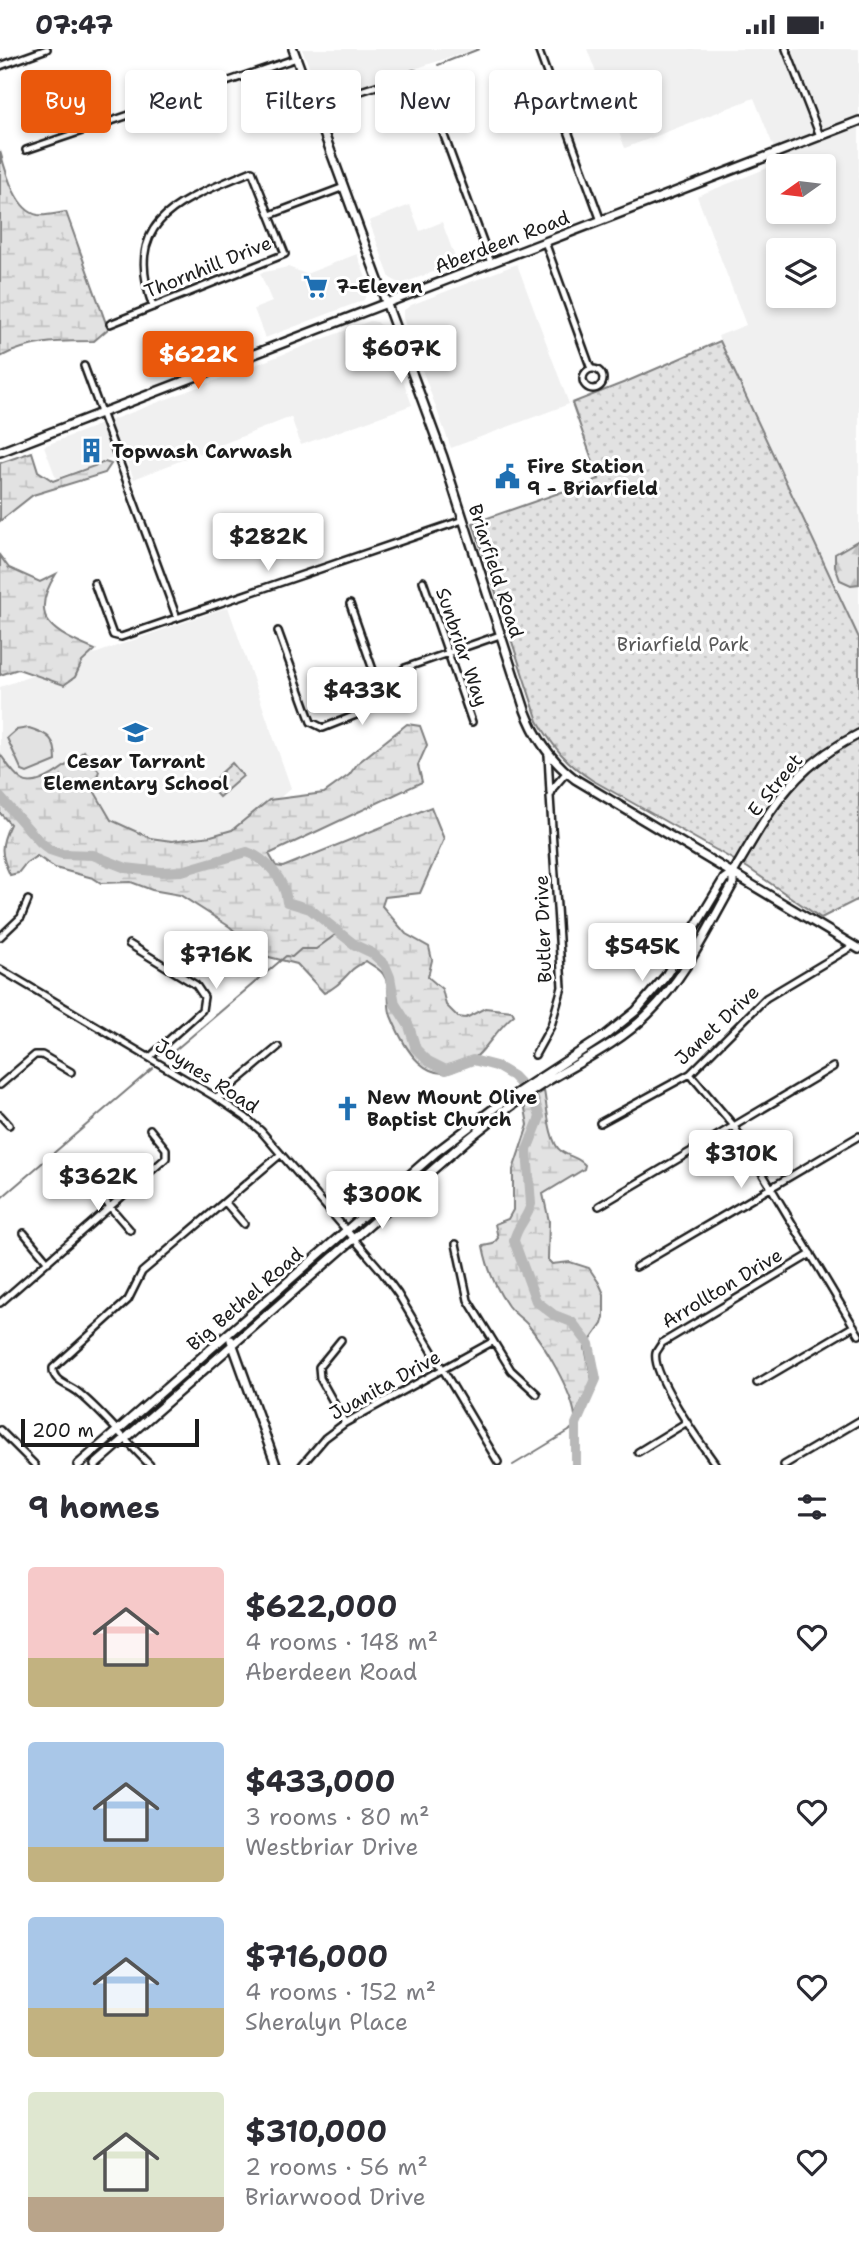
<!DOCTYPE html>
<meta charset="utf-8">
<style>
:root{--surface:#fff;--page:#f2f2f3;--text:#2b2b33;--muted:#7c7c81;--accent:#ea580c}
body{margin:0;font-family:"Shantell Sans",sans-serif;background:var(--page);color:var(--text);height:100vh;display:flex;flex-direction:column;font-size:26px;white-space:nowrap}
*{box-sizing:border-box;margin:0}
p{font-size:23px;color:var(--muted)}
.icon{flex:none;width:38px;height:38px;fill:none;stroke:currentColor;stroke-width:2;stroke-linecap:round;stroke-linejoin:round}
.map{position:relative;height:1416px;overflow:hidden}
.details{display:flex;flex-direction:column;background:var(--surface);flex:1}
.details>*{flex:none}
.hud{position:absolute;left:21px;top:21px;width:817px;height:63px;display:flex;gap:14px}
.needle{width:46px;rotate:256deg}
.controls{position:absolute;left:766px;top:105px;display:grid;gap:14px}
.controls a{display:grid;place-items:center;width:70px;height:70px;border-radius:7px;background:var(--surface);box-shadow:0 4px 10px #0003;font-size:35px}
.scale{position:absolute;left:21px;bottom:18px;width:178px;box-sizing:border-box;padding-left:7px;border:4px solid #1c1c1c;border-top:0;font-size:19px;line-height:24px;white-space:nowrap;color:#1c1c1c;-webkit-text-stroke:5px #fff;paint-order:stroke}
.price{position:absolute;translate:-50% -60px;padding:0 16px;border-radius:7px;background:#fff;color:#222;font-size:23px;line-height:46px;filter:drop-shadow(0 2px 4px #0008)}
.price::after{content:'';position:absolute;left:50%;top:42px;width:21px;height:16px;margin-left:-10px;background:inherit;clip-path:polygon(0 0,100% 0,50% 100%)}
.price.on{background:var(--accent);color:#fff}
ul{padding:0;list-style:none}
li{display:flex;align-items:center;gap:21px;height:175px;padding:0 28px}
li span{display:grid;place-items:center;flex:none;width:196px;height:140px;border-radius:7px;color:#555}
li>.icon{margin-inline-start:auto}
span .icon{width:84px;height:84px;fill:#fffc;stroke-width:1}
li b{font-size:30px}
h2{display:flex;justify-content:space-between;align-items:center;height:84px;padding:0 28px;font-size:30px}
.tag{padding:0 24px;border-radius:7px;background:var(--surface);box-shadow:0 4px 10px #0003;font-size:24px;line-height:63px}
.tag.on{background:var(--accent);color:#fff}
.status{display:flex;justify-content:space-between;align-items:center;height:49px;padding:0 35px;background:var(--surface);direction:ltr}
.status svg{height:19px;fill:currentColor}
.map>svg:first-child{display:block}
.built{fill:#f0f0f0;fill-rule:evenodd}
.grass{fill:#e2e2e2;stroke:#7f7f7f;stroke-width:2}
.forest{fill:url(#forest-firs);stroke:#7f7f7f;stroke-width:2}
.wetland{fill:url(#wetland-marsh);stroke:#7f7f7f;stroke-width:2}
.park{fill:url(#park-dots);stroke:#7f7f7f;stroke-width:2}
.lines{fill:none;stroke-linecap:round;stroke-linejoin:round}
.stream{stroke:#7a7a7a;stroke-width:2}
.river{stroke:#b8b8b8;stroke-width:10}
.street-casing{stroke:#1c1c1c;stroke-width:10}
.secondary-casing{stroke:#1c1c1c;stroke-width:12}
.street{stroke:#fff;stroke-width:5}
.secondary{stroke:#fff;stroke-width:7}
.labels{text-anchor:middle;dominant-baseline:central;stroke-width:6;stroke-linejoin:round;paint-order:stroke}
.street-label{font-size:19px;fill:#1c1c1c;stroke:#fff}
.poi-label{font-size:19px;font-weight:bold;fill:#1c1c1c;stroke:#fff;text-anchor:start}
.park-label{font-size:19px;fill:#575757;stroke:#fff}
</style>
<div class="status"><b>07:47</b><svg viewBox="0 0 49 12"><path d="M0 12V9h3v3zM5 12V6h3v6zM10 12V3h3v9zM15 12V0h3v12zM26 1h20v11H26zM47 4h2v5h-2z"/></svg></div>
<div class="map">
<svg width="859" height="1416" viewBox="0 0 859 1416">
<defs>
<pattern id="forest-firs" width="22" height="20" patternUnits="userSpaceOnUse" patternTransform="scale(1.75)"><rect width="22" height="20" fill="#e2e2e2"/><path d="M5 1l3.5 6h-7zM16 11l3.5 6h-7z" fill="#c1c1c1"/></pattern>
<pattern id="wetland-marsh" width="20" height="14" patternUnits="userSpaceOnUse" patternTransform="scale(1.75)"><rect width="20" height="14" fill="#e2e2e2"/><path d="M1 5h8M5 5V1M11 12h8M15 12V8" fill="none" stroke="#c1c1c1"/></pattern>
<pattern id="park-dots" width="8" height="8" patternUnits="userSpaceOnUse" patternTransform="scale(1.75)"><rect width="8" height="8" fill="#e2e2e2"/><path d="M2 2h.1M6 6h.1" fill="none" stroke="#c1c1c1" stroke-width="1.8" stroke-linecap="round"/></pattern>
</defs>
<rect width="100%" height="100%" fill="#fff"/>
<filter id="ink" filterUnits="userSpaceOnUse"><feTurbulence type="fractalNoise" baseFrequency=".0143" numOctaves="2"/><feDisplacementMap in="SourceGraphic" scale="14" xChannelSelector="R" yChannelSelector="G"/><feConvolveMatrix kernelMatrix="1 2 1 2 8 2 1 2 1" color-interpolation-filters="sRGB"/></filter>
<g filter="url(#ink)">
<path class="built" d="M302,0h174l-149,48 -6,-1z
M587,0h272v589l-141,-302 28,-11 -49,-129 83,-33 -26,-65 -129,50zM779,117h45v46h-45zM779,201h45v46h-45z
M410,156l10,26 22,-9 15,41 -56,21 -11,-6 -21,-57z
M357,205l12,32 -5,14 -99,38 -11,-29 18,-7 -12,-29 28,-6 18,7z
M517,215l52,140 -118,44 -48,-130v-7l8,-6z
M370,272l7,1 7,6 28,77 -111,40 -10,-28 -157,62 -10,-25 -68,24 -12,-32z
M228,558l63,181 -48,42 -72,19 -171,-70v-92z"/>
<path class="grass" d="M29,679c20,6 27,11 27,33l-29,12 -5,-2 -15,-33 9,-8z"/>
<path class="forest" d="M859,491v44l-8,1 -11,-5 -5,-14v-12z"/>
<path class="wetland" d="M0,102c5,18 15,60 38,64 9,1 19,-2 28,-3l42,117 -14,12c-33,0 -64,0 -94,16z
M32,403l6,19 15,10 52,-19 6,2 -6,9 -72,22 -33,26v-58z
M0,507l9,12 31,14 16,-8c-30,46 -1,59 39,76l-13,12 -7,15 -11,8 -46,-16 -18,6z
M407,675l13,2 7,19 -9,20 4,17 -153,72 7,12 7,1 148,-60 13,32 -24,54 -35,4 -3,9 24,28 23,13 3,13 -4,17 14,12 4,16 12,12 8,1 19,-10 27,3 2,4c-19,15 -28,37 -48,50 -39,26 -62,-17 -75,-49 -5,-13 1,-30 -8,-42 -3,-5 -12,-9 -17,-13 -5,3 -12,6 -15,10 -9,9 -15,17 -27,22l-27,-29 -36,-9 -31,-28 -50,-32 -28,-5 -21,-8 -30,1 -8,-5 -38,-10 -18,-12 -11,7 -8,10 -8,2c-10,-21 -10,-30 0,-51l-10,-11v-59c6,8 13,20 22,26 16,11 50,-19 62,-29l15,20 -6,18 18,31 39,18 22,3 39,-5 21,-6 37,-30 55,-7 25,-18 9,-12z
M544,1042c3,14 5,52 17,60 8,6 17,6 24,14l-1,4 -41,25 6,27 -1,39 4,4 18,-2 19,6 10,15 5,11v23l-2,7 -17,24 7,32 -17,36c-3,-24 -31,-72 -47,-91 -6,-7 -14,-11 -20,-19 -12,-17 -21,-39 -25,-60l10,-2 5,-6 -3,-14 13,-5 5,-9v-40l15,-45 -4,-22z"/>
<path class="park" d="M720,292l139,297v261l-38,19 -73,-50 -156,-88c-26,-17 -38,-32 -54,-59l-65,-198 126,-44 -27,-76 56,-22z
M232,714l11,13 -24,21 -11,-12z"/>
<g class="lines">
<path class="stream" d="M438,16l41,-16
M167,1008l119,-101 6,1 9,-8h15l23,-17
M0,1150l153,-131
M513,1416l56,-34 7,-7"/>
<path class="river" d="M0,748l40,45 10,8 12,4 31,1 33,13 36,4 20,-1 65,-19c20,7 38,28 40,50l23,7 45,36 17,8 13,12 5,12 5,27 14,22 7,23 12,12 18,9 27,-10 23,6 17,10 21,22 6,19 -13,33 4,54c-3,14 -15,23 -17,37l22,60 18,14 18,7 17,22 7,35 -20,45v41"/>
<defs>
<path id="street" d="M538,0l63,172
M786,0l34,87
M0,17l47,-17
M314,57l100,-32 8,2 69,187
M26,101l271,-92
M270,166l74,-28
M545,193l46,127
M110,275l175,-70 -33,-83c-67,29 -132,45 -99,136
M84,317l93,252
M583 330a10 10 0 1 1 20 0a10 10 0 1 1-20 0Z
M423,532l49,141
M94,534l19,52 8,2 342,-117
M350,555l30,86
M278,582l33,91 12,6 38,-15 13,-14 15,-19 16,-12 95,-33
M548,705l2,39
M0,888l21,-20 7,-17
M129,895l67,41 8,12 -2,13 -52,47
M0,920l217,129 28,19 16,14 118,137 19,26 100,168
M535,1006l16,-29 11,-39 -12,-191 4,-9 12,-14
M690,1025l44,52 125,209
M0,1036l35,-30h7l29,17
M217,1049l61,-51
M0,1066l9,10
M600,1074l90,-49 76,-76 87,-52
M86,1130l44,51
M225,1153l19,22
M599,1157l234,-139
M24,1184l24,29
M456,1195l12,56 43,70 26,24
M636,1218l223,-131
M0,1254l166,-145v-9l-16,-20
M341,1291l-22,27 1,11 25,45
M757,1334l97,-57
M0,1381l35,35
M638,1403l49,-30
M150,1416c-24,-23 -45,-51 -71,-72 -9,-8 -27,-11 -26,-25l75,-68 14,-28 139,-118
M302,1416l23,-27 20,-15 147,-81
M716,1416c-14,-20 -65,-90 -60,-112 1,-3 4,-6 6,-10l149,-89
M784,1416l75,-44"/>
<path id="secondary" d="M293,0l150,408 82,253c11,29 26,51 50,69l284,170
M0,403l859,-331
M231,1291l45,125
M78,1416l357,-312 62,-47 109,-71 30,-24 29,-34 59,-98 9,-6c37,-63 58,-105 126,-139
M95,1416l373,-326c25,-20 51,-40 78,-57 35,-21 73,-39 102,-68 37,-36 60,-86 85,-130v-11"/>
</defs>
<use href="#street" class="street-casing"/>
<use href="#secondary" class="secondary-casing"/>
<use href="#street" class="street"/>
<use href="#secondary" class="secondary"/>
</g>
</g>
<defs>
<symbol id="supermarket-bare" viewBox="-9 -9 18 18"><path d="M-6-5.5h2.5l.6 2H6L4.5 2H-2.5L-4.4-4H-6ZM-1.5 3.2a1.3 1.3 0 1 0 .1 0ZM3 3.2a1.3 1.3 0 1 0 .1 0Z" fill="#1f6fb2" stroke="#fff" stroke-width="2.5" paint-order="stroke"/></symbol>
<symbol id="building-bare" viewBox="-9 -9 18 18"><path d="M-4-6H4V6H1V3H-1V6H-4ZM-2.5-4.3h1.7v1.8h-1.7ZM.8-4.3h1.7v1.8H.8ZM-2.5-1h1.7V.8h-1.7ZM.8-1h1.7V.8H.8Z" fill="#1f6fb2" stroke="#fff" stroke-width="2.5" paint-order="stroke"/></symbol>
<symbol id="civic-bare" viewBox="-9 -9 18 18"><path d="M-.6-6.5H3V-4.5H.6V-3L4-1V1h2V6H-6V1h2V-1L-.6-3ZM-1.2 2.5V6h2.4V2.5Z" fill="#1f6fb2" stroke="#fff" stroke-width="2.5" paint-order="stroke"/></symbol>
<symbol id="school-bare" viewBox="-9 -9 18 18"><path d="M0-5L7-2L0 1L-7-2ZM-4 1L0 2.5L4 1V4Q0 6-4 4Z" fill="#1f6fb2" stroke="#fff" stroke-width="2.5" paint-order="stroke"/></symbol>
<symbol id="church-bare" viewBox="-9 -9 18 18"><path d="M-1.2-6h2.4v3.5h3.3v2.4h-3.3V6h-2.4V-.1h-3.3v-2.4h3.3Z" fill="#1f6fb2" stroke="#fff" stroke-width="2.5" paint-order="stroke"/></symbol>
</defs>
<g fill-rule="evenodd">
<use href="#supermarket-bare" x="298" y="220" width="35" height="35"/>
<use href="#building-bare" x="74" y="384" width="35" height="35"/>
<use href="#civic-bare" x="490" y="410" width="35" height="35"/>
<use href="#school-bare" x="118" y="666" width="35" height="35"/>
<use href="#church-bare" x="330" y="1042" width="35" height="35"/>
</g>
<g class="labels">
<g class="street-label">
<text transform="translate(502 193) rotate(-21)">Aberdeen Road</text>
<text transform="translate(208 218) rotate(-22)">Thornhill Drive</text>
<text transform="translate(496 522) rotate(72)">Briarfield Road</text>
<text transform="translate(462 598) rotate(71)">Sunbriar Way</text>
<text transform="translate(775 736) rotate(-51)">E Street</text>
<text transform="translate(543 880) rotate(-92)">Butler Drive</text>
<text transform="translate(717 976) rotate(-43)">Janet Drive</text>
<text transform="translate(207 1027) rotate(33)">Joynes Road</text>
<text transform="translate(722 1239) rotate(-31)">Arrollton Drive</text>
<text transform="translate(245 1250) rotate(-41)">Big Bethel Road</text>
<text transform="translate(385 1336) rotate(-29)">Juanita Drive</text>
</g>
<g class="poi-label">
<text x="336" y="237">7-Eleven</text>
<text x="112" y="402">Topwash Carwash</text>
<text x="527" y="417">Fire Station<tspan x="527" dy="22">9 - Briarfield</tspan></text>
<text x="136" y="712" text-anchor="middle">Cesar Tarrant<tspan x="136" dy="22">Elementary School</tspan></text>
<text x="367" y="1048">New Mount Olive<tspan x="367" dy="22">Baptist Church</tspan></text>
</g>
<g class="park-label">
<text x="683" y="595">Briarfield Park</text>
</g>
</g>
</svg>
<div class="controls">
<a><svg class="needle" viewBox="-14 -14 28 28"><path d="M0-13l5 13h-10z" fill="#e53935"/><path d="M0 13l5-13h-10z" fill="#7c7c81"/></svg></a>
<a><svg class="icon" aria-label="layers" viewBox="0 0 24 24"><path d="M12 4l9 5-9 5-9-5zM3 14l9 5 9-5"/></svg></a>
</div>
<div class="scale">200 m</div>
<b class="price" style="left:401px;top:336px">$607K</b>
<b class="price on" style="left:198px;top:342px">$622K</b>
<b class="price" style="left:268px;top:524px">$282K</b>
<b class="price" style="left:362px;top:678px">$433K</b>
<b class="price" style="left:642px;top:934px">$545K</b>
<b class="price" style="left:216px;top:942px">$716K</b>
<b class="price" style="left:741px;top:1141px">$310K</b>
<b class="price" style="left:98px;top:1164px">$362K</b>
<b class="price" style="left:382px;top:1182px">$300K</b>
<div class="hud">
<a class="tag on">Buy</a>
<a class="tag">Rent</a>
<a class="tag">Filters</a>
<a class="tag">New</a>
<a class="tag">Apartment</a>
</div>
</div>
<section class="details">
<h2>9 homes<svg class="icon" aria-label="filters" viewBox="0 0 24 24"><path d="M4 7h16M4 17h16"/><circle cx="9" cy="7" r="2"/><circle cx="15" cy="17" r="2"/></svg></h2>
<ul>
<li><span style="background:linear-gradient(#f6c9c9 65%,#c2b280 0)"><svg class="icon" aria-label="home" viewBox="0 0 24 24"><path d="M3 11l9-7 9 7M6 9v11h12V9"/></svg></span><div><b>$622,000</b><p>4 rooms · 148 m²</p><p>Aberdeen Road</p></div><svg class="icon" aria-label="heart" viewBox="0 0 24 24"><path d="M12 20l-8-8c-3-5 5-10 8-4 3-6 11-1 8 4z"/></svg></li>
<li><span style="background:linear-gradient(#a9c7e8 75%,#c2b280 0)"><svg class="icon" aria-label="home" viewBox="0 0 24 24"><path d="M3 11l9-7 9 7M6 9v11h12V9"/></svg></span><div><b>$433,000</b><p>3 rooms · 80 m²</p><p>Westbriar Drive</p></div><svg class="icon" aria-label="heart" viewBox="0 0 24 24"><path d="M12 20l-8-8c-3-5 5-10 8-4 3-6 11-1 8 4z"/></svg></li>
<li><span style="background:linear-gradient(#a9c7e8 65%,#c2b280 0)"><svg class="icon" aria-label="home" viewBox="0 0 24 24"><path d="M3 11l9-7 9 7M6 9v11h12V9"/></svg></span><div><b>$716,000</b><p>4 rooms · 152 m²</p><p>Sheralyn Place</p></div><svg class="icon" aria-label="heart" viewBox="0 0 24 24"><path d="M12 20l-8-8c-3-5 5-10 8-4 3-6 11-1 8 4z"/></svg></li>
<li><span style="background:linear-gradient(#dfe7d0 75%,#b9a48a 0)"><svg class="icon" aria-label="home" viewBox="0 0 24 24"><path d="M3 11l9-7 9 7M6 9v11h12V9"/></svg></span><div><b>$310,000</b><p>2 rooms · 56 m²</p><p>Briarwood Drive</p></div><svg class="icon" aria-label="heart" viewBox="0 0 24 24"><path d="M12 20l-8-8c-3-5 5-10 8-4 3-6 11-1 8 4z"/></svg></li>
</ul>
</section>
